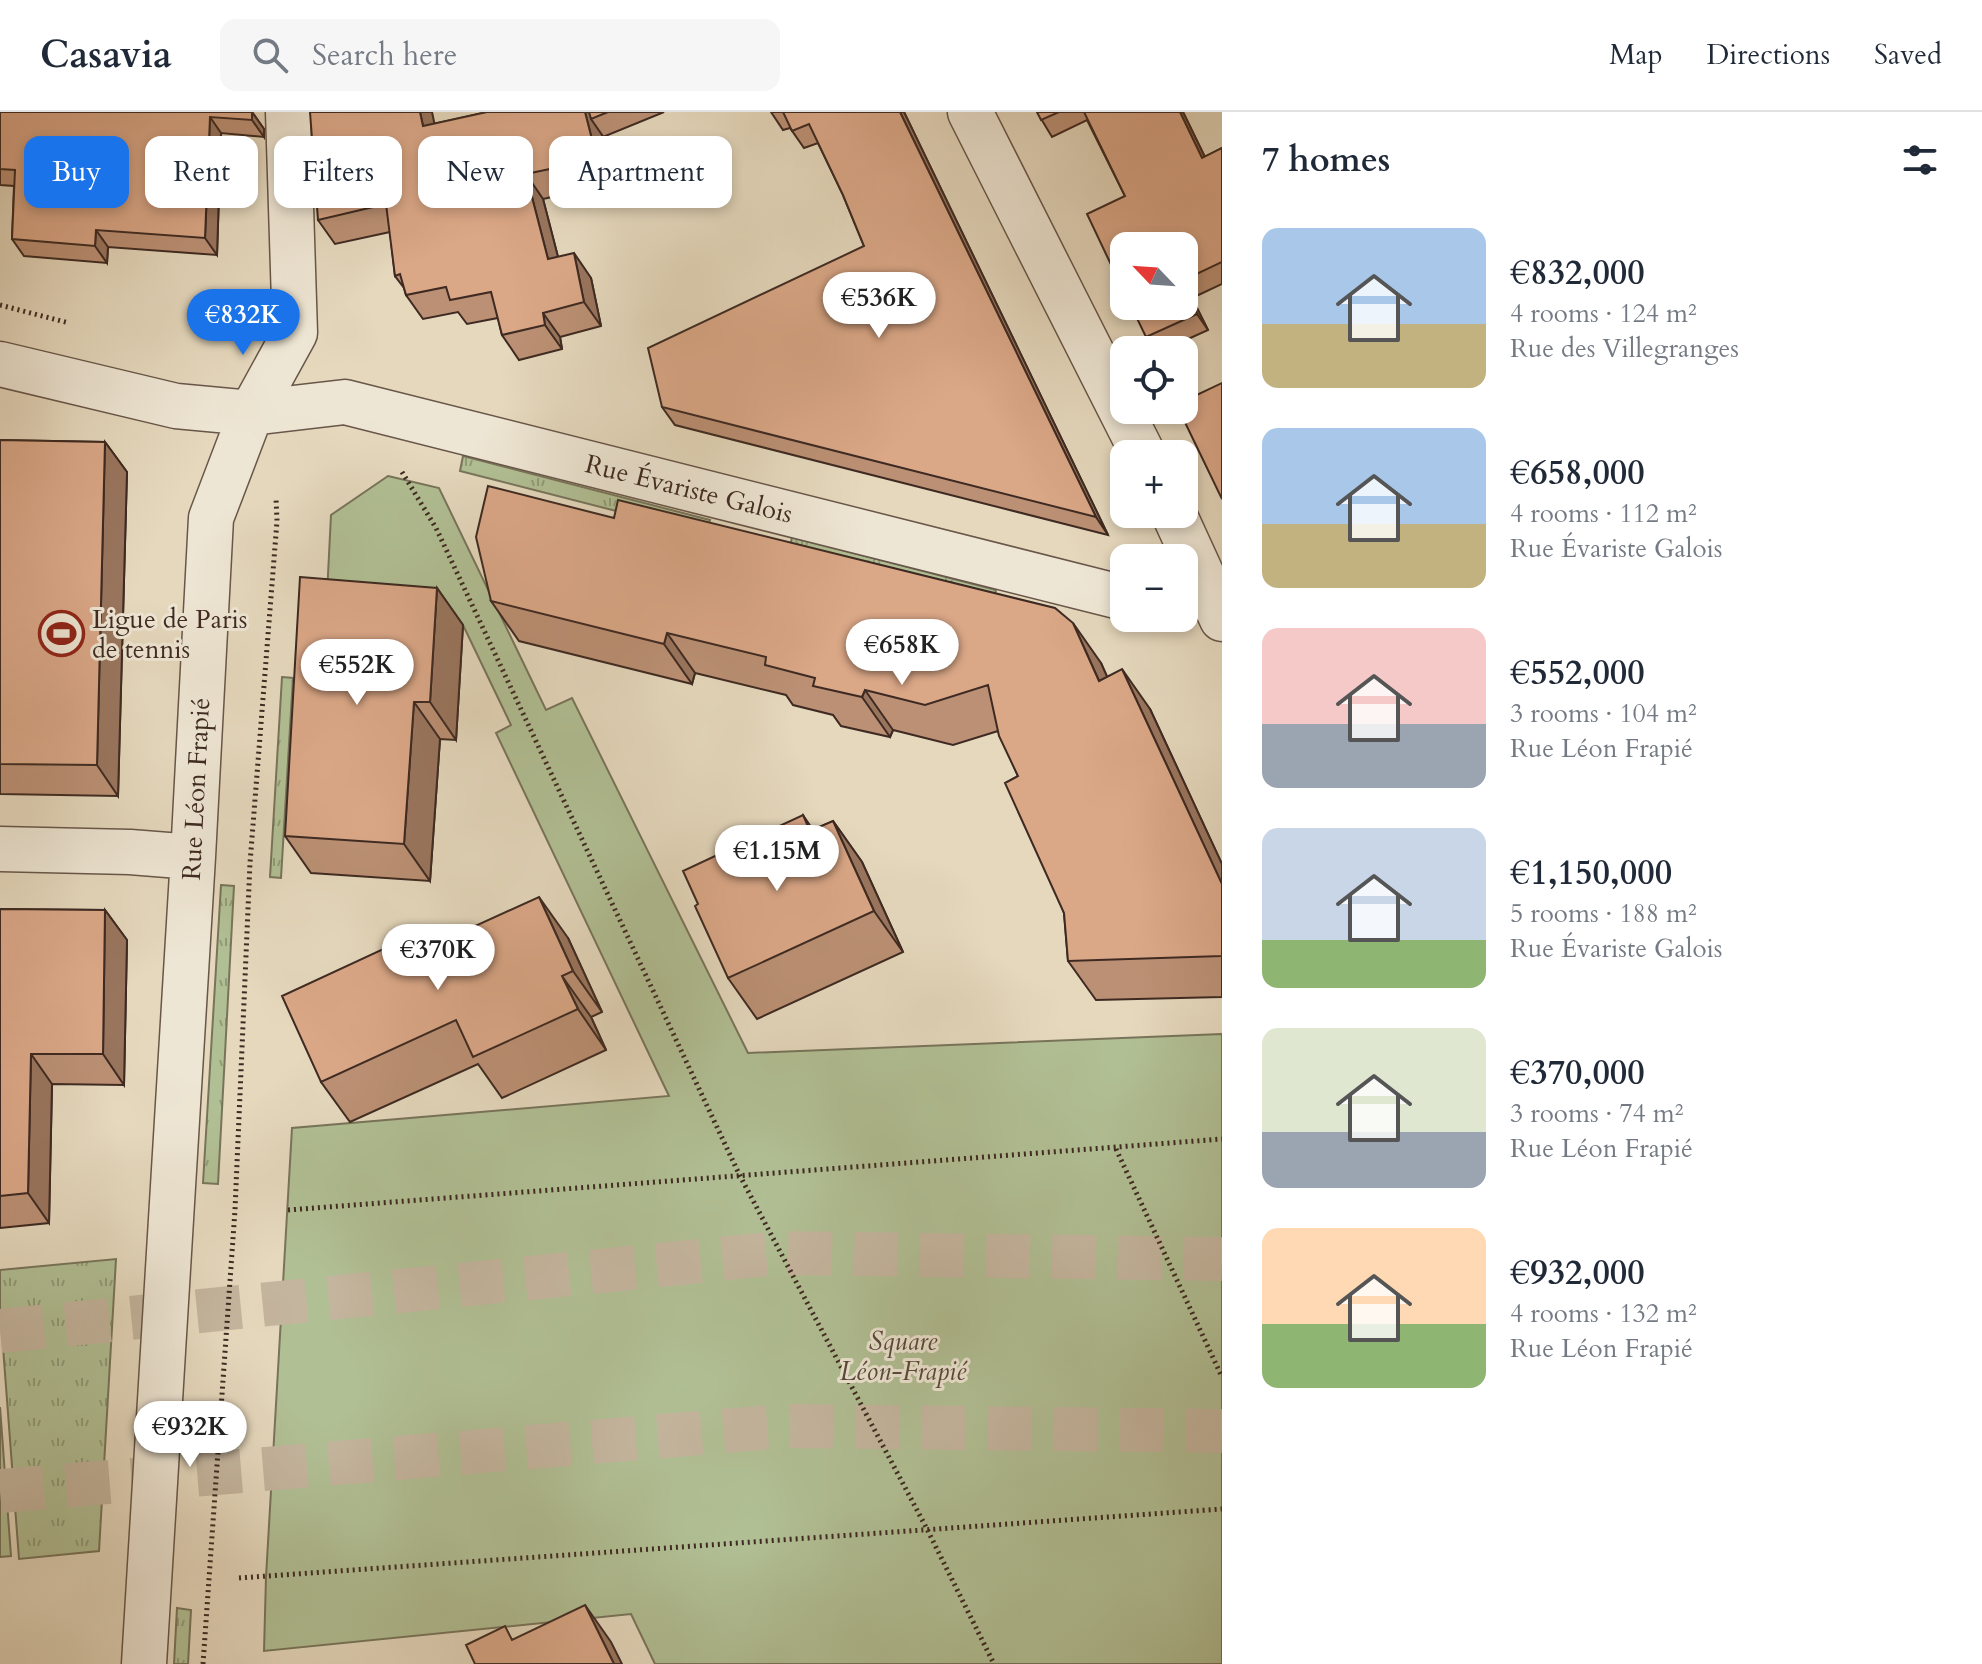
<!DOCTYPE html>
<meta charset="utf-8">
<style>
:root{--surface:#fff;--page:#f6f6f7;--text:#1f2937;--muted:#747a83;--line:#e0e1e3;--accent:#1a73e8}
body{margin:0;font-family:Cardo,serif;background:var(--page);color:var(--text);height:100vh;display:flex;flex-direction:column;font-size:30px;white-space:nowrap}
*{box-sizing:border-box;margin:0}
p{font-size:26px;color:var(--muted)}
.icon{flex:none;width:44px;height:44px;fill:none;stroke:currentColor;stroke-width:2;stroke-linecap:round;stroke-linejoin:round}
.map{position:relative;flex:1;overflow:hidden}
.drawer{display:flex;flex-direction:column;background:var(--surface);width:760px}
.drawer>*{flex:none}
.banner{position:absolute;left:24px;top:24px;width:760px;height:72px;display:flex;gap:16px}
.needle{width:52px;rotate:295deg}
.tools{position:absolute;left:1110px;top:120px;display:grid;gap:16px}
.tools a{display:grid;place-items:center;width:88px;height:88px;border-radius:16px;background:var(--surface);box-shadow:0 4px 12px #0003;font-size:40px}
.price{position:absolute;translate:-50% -68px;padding:0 18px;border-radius:28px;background:#fff;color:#222;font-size:26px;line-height:52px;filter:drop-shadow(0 2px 4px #0008)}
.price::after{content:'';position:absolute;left:50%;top:48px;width:24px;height:18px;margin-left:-12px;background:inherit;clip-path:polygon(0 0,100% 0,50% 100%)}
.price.on{background:var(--accent);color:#fff}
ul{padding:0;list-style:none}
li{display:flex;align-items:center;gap:24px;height:200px;padding:0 40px}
li span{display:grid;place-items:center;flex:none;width:224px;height:160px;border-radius:16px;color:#555}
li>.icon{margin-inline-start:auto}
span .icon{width:96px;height:96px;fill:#fffc;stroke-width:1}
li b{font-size:34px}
h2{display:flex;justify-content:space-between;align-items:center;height:96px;padding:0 40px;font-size:34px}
.chip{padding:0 28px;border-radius:16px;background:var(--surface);box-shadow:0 4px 12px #0003;font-size:28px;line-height:72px}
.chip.on{background:var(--accent);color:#fff}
header{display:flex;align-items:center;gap:48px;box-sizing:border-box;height:112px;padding:0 40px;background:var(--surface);border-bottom:2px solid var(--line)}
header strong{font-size:38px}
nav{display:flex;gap:44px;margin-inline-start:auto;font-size:28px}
.search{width:560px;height:72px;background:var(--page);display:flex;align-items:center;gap:20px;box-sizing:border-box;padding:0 28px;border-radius:16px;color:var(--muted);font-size:30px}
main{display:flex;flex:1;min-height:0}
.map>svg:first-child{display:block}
.grass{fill:url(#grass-tufts);stroke:#78745b;stroke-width:2}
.park{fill:#b1bf94;stroke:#78745b;stroke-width:2}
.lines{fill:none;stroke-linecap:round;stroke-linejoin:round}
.highway-tunnel{stroke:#c4b59e;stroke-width:44;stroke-dasharray:44 22;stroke-linecap:butt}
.minor-casing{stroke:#685649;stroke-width:47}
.path{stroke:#3e2a22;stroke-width:5;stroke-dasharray:2 4;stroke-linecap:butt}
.minor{stroke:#eee6d4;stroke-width:44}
.wall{fill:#bb9074;stroke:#3e2a22;stroke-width:2}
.shaded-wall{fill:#99755e;stroke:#3e2a22;stroke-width:2}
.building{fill:#daa787;stroke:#3e2a22;stroke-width:2}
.labels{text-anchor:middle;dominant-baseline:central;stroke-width:6;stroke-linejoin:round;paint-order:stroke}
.street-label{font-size:26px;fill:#3e2a22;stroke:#eee6d4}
.poi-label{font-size:26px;fill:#3e2a22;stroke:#eee6d4;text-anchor:start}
.park-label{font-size:26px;font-style:italic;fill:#554839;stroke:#eee6d4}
</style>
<header>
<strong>Casavia</strong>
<div class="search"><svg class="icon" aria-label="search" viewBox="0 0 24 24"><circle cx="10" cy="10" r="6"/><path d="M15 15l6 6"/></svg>Search here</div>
<nav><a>Map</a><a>Directions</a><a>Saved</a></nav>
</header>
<main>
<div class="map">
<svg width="1222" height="1552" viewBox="0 0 1222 1552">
<defs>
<pattern id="grass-tufts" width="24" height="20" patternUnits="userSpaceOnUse" patternTransform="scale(2)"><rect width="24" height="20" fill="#b1bf94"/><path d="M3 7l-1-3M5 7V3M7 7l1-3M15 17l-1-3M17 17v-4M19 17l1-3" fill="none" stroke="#919b78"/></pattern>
</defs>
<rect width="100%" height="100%" fill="#e5d8bd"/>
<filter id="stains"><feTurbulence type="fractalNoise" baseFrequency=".0025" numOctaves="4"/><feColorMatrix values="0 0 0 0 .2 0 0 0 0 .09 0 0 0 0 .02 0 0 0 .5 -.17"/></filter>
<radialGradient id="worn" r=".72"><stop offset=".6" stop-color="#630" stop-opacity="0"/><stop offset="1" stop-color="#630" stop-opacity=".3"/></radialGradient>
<path class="grass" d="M463,344l247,64 -4,14 -246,-63z
M792,425l204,53 -4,15 -203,-53z
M282,565l11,1 -12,200 -11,-1z
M221,773l13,1 -16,298 -15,-1z
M116,1147l-17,292 -80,8 -19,-252v-37z
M177,1496l14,2 -3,54h-14z"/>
<path class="park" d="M388,364l51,12 107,222 26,-12 176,355 474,-19v630h-567l-24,-50 -367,37 2,-74 26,-449 377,-32 -173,-363 15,-8 -48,-100 -137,-11 5,-99z
M0,1295l11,149 -11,1z"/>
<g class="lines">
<path class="highway-tunnel" d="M0,1219l779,-78 443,6
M0,1379l784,-65 438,5"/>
<defs>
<path id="minor" d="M970,0l173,342
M0,252l176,42 75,7 94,-11 779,196
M1174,402l48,105
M0,737l130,3 63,5
M144,1552l49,-807 18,-339 40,-105 44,-80 -7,-221"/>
</defs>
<use href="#minor" class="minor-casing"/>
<path class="path" d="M0,193l69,18
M402,360l34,56 303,646 188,355 67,135
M1116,1037l106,228
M288,1098l934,-71
M239,1466l983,-69
M203,1552l32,-454 15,-347 27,-342 -1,-23"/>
<use href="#minor" class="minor"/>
</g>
<path class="wall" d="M0,0h252l12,17v8l-43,-4 -4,122 -109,-8 -1,16 -83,-7 -12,-17 2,-53 -14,-1z
M487,0h177l-61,25 -1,-2 12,48 -71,16 15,58 33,21 10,48 -41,11 2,12 -43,11 -17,-25 -4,-17 -31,6 -9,-12 -35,7 -17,-24 -2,-7 -9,-12 -5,-44 -55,12 -17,-24 116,-96z
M771,0h133l204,423 -433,-110 -13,-18 202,-161 -21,-51 -25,-52 -14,5 -14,-20 -7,2z
M1037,0h146l22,45 17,-9v136l-30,14 16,32 -44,20h-9l-9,-13 38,-31v-60l-59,-50 -38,-76 -35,17z
M0,328l105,2 22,30 -9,324 -118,-2z
M437,476l26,37 -7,115 -16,-1 -10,142 -119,-8 -26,-37z
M491,489l610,62 6,14 43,32 72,155v133l-126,3 -28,-39 -4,-48 -46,-137 -20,-45 -45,14 -60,-15 -3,7 -49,-11 -8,-11 -40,-10 -7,-10 -91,-22 -3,11 -173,-43z
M803,703l10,15 20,-9 29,41 41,90 -146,67 -29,-41z
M0,797l105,1 22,30 -3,145 -72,-1 -3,139 -49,5z
M568,826l34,74 -11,5 15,33 -104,48 -24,-34 -128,58 -29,-40 96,-129z"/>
<path class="shaded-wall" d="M252,0l12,17v8l-12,-17z
M420,0h12l8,38 -17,-24z
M585,0h10l-4,7 11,16 12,48 -17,-24z
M900,0h4l204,423 -12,-18z
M1180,0h3l30,62 -11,-16z
M210,5l11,16 -4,122 -12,-17z
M526,62l17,25 22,85 -17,-25z
M96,118l12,17 -1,16 -12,-17z
M574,141l17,25 10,48 -17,-24z
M1184,174l8,12 16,32 -11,-16z
M543,201l17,24 2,12 -17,-24z
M105,330l22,30 -9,324 -21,-31z
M437,476l26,37 -7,115 -26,-38z
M1073,511l28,40 26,58 -28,-40z
M667,521l28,40 -3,11 -28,-40z
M1122,557l28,40 72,155v20z
M865,578l28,40 -3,7 -28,-40z
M414,590l26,37 -10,142 -26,-37z
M833,709l29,41 41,90 -29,-41z
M539,785l29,41 34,74 -29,-41z
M105,798l22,30 -3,145 -21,-31z
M562,864l29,41 15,33 -28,-41z
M31,942l21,30 -3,139 -21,-30z
M585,1493l26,37 11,22h-8z"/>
<path class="building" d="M0,0h252v8l-42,-3 -5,121 -109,-8 -1,16 -83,-7 3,-69 -15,-1z
M310,0h110l3,14 64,-14h98l12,47 -71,15 22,85 26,-6 10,49 -41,11 2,12 -43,10 -11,-43 -41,8 -4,-13 -40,8 -6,-21 -5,2 -9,-72 -68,16z
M589,0h19l-17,7z
M783,0h117l196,405 -434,-110 -14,-59 216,-102 -21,-51 -34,-71 -17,7z
M1037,0h22l-18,8z
M1084,0h96l22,46 20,-10v114l-38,18v-34h-60v46l-37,-78 38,-18z
M1184,176l13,26 -51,23 -15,-31h53z
M1222,271v116l-43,-89h5v-9z
M0,328l105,2 -8,323 -97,-1z
M488,374l126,32 4,-18 437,108 18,15 26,58 23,-12 100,215v72l-154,5 -4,-48 -59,-130 13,-7 -19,-40 -11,-51 -63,20 -60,-15 -3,7 -49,-11 2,-8 -50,-13 1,-8 -99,-24 -3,11 -173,-43 -15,-64z
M300,465l137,11 -7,114h-16l-10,142 -119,-8z
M803,703l7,16 23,-10 41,90 -146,67 -33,-72 3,-2 -15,-33z
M539,785l34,74 -11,5 16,33 -105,48 -17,-37 -135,62 -39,-86 125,-58 7,16z
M0,797l105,1 -2,144h-72l-3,139 -28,3z
M585,1493l29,59h-139l-9,-19 39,-19 7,14z"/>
<defs>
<symbol id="stadium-ring" viewBox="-11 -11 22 22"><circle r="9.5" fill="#eee6d4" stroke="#8f2418" stroke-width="1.5"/><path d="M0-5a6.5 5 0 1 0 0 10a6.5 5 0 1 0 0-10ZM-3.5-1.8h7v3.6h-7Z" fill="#8f2418"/></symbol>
</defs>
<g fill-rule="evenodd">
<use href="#stadium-ring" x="36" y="496" width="51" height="51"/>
</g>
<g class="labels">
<g class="street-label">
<text transform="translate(689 377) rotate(14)">Rue Évariste Galois</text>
<text transform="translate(196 677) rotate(-87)">Rue Léon Frapié</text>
</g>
<g class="poi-label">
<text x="92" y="507">Ligue de Paris<tspan x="92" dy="30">de tennis</tspan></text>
</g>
<g class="park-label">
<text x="903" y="1229">Square<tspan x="903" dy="30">Léon-Frapié</tspan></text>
</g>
</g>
<rect width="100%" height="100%" filter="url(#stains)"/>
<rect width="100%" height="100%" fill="url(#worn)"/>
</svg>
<div class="tools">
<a><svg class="needle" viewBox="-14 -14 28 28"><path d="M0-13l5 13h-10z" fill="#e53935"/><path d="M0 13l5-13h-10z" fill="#747a83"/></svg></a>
<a><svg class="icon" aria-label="locate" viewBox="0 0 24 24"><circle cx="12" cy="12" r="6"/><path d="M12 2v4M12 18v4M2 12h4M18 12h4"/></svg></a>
<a>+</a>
<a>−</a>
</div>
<b class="price" style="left:879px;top:228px">€536K</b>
<b class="price on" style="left:243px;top:245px">€832K</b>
<b class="price" style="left:902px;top:575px">€658K</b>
<b class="price" style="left:357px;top:595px">€552K</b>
<b class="price" style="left:777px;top:781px">€1.15M</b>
<b class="price" style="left:438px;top:880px">€370K</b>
<b class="price" style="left:190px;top:1357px">€932K</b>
<div class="banner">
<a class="chip on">Buy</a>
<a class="chip">Rent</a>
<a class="chip">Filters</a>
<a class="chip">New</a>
<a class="chip">Apartment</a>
</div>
</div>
<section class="drawer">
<h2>7 homes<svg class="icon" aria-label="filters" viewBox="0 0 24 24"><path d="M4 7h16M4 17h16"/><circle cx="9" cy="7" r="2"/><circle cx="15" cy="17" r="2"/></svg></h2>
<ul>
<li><span style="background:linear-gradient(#a9c7e8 60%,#c2b280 0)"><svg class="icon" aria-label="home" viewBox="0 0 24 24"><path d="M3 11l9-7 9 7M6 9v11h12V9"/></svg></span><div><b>€832,000</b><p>4 rooms · 124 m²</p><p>Rue des Villegranges</p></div></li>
<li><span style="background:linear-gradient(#a9c7e8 60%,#c2b280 0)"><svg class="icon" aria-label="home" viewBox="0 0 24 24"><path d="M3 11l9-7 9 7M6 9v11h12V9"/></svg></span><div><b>€658,000</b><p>4 rooms · 112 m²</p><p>Rue Évariste Galois</p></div></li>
<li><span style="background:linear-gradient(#f6c9c9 60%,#9aa5b1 0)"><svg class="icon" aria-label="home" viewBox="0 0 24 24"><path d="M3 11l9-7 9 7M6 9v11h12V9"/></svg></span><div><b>€552,000</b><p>3 rooms · 104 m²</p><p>Rue Léon Frapié</p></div></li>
<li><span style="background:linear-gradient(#c9d6e8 70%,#8fb573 0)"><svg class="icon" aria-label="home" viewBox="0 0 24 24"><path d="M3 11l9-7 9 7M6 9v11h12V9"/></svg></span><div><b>€1,150,000</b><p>5 rooms · 188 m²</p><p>Rue Évariste Galois</p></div></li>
<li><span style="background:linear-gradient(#dfe7d0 65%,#9aa5b1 0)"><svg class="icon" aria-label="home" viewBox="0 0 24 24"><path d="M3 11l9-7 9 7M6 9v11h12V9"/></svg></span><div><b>€370,000</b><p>3 rooms · 74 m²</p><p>Rue Léon Frapié</p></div></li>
<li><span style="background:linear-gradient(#ffd9b3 60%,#8fb573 0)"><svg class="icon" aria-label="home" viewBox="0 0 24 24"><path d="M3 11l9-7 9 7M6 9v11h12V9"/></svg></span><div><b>€932,000</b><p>4 rooms · 132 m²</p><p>Rue Léon Frapié</p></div></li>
</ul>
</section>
</main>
